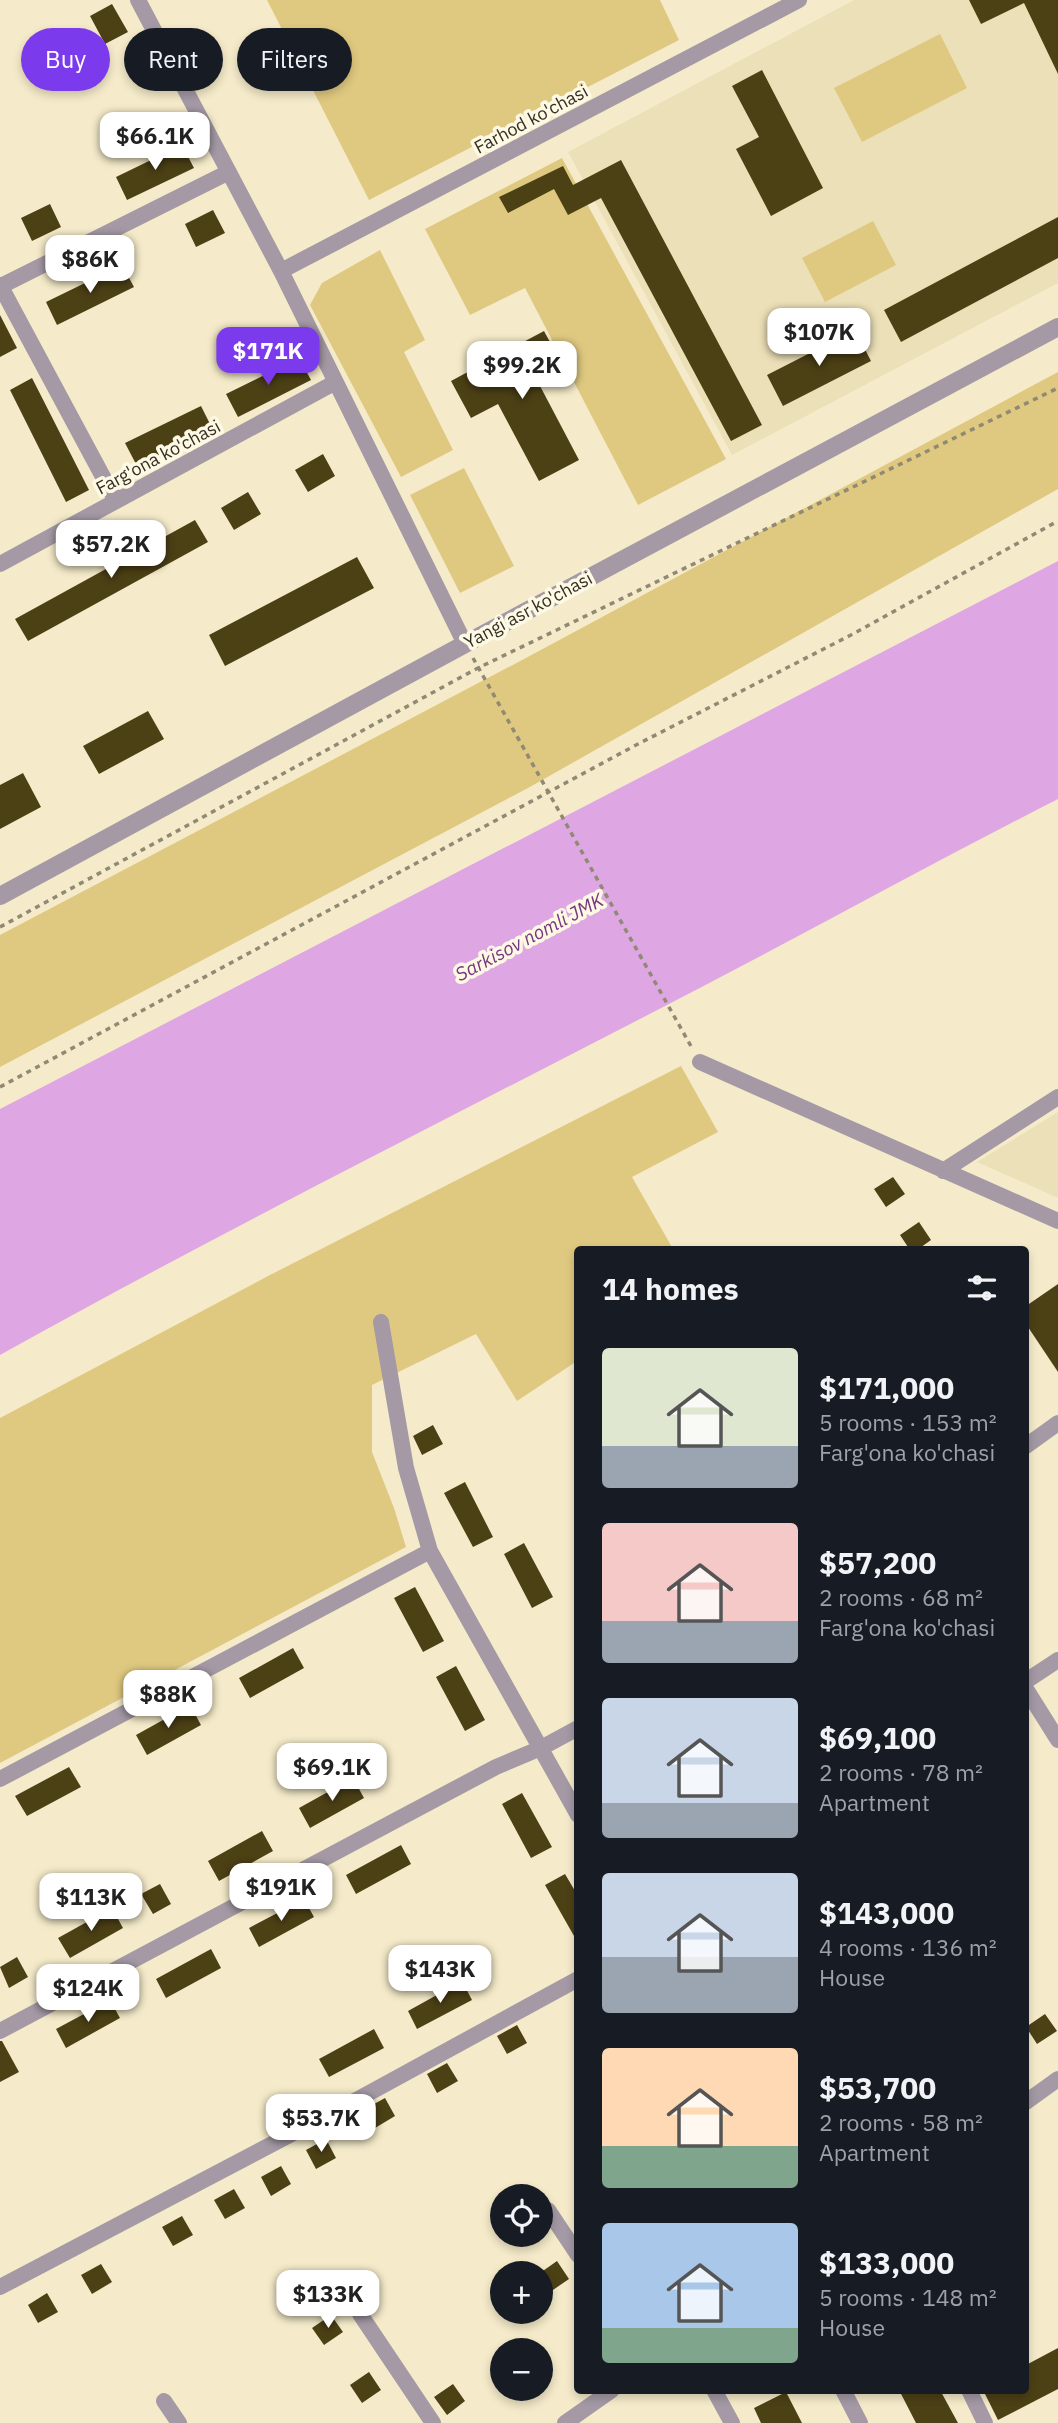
<!DOCTYPE html>
<meta charset="utf-8">
<style>
:root{--surface:#171b24;--page:#242831;--text:#f1f3f6;--muted:#9ea1a6;--accent:#7c3aed}
body{margin:0;font-family:"IBM Plex Sans",sans-serif;background:var(--page);color:var(--text);height:100vh;display:flex;flex-direction:column;font-size:26px;white-space:nowrap}
*{box-sizing:border-box;margin:0}
p{font-size:23px;color:var(--muted)}
.icon{flex:none;width:38px;height:38px;fill:none;stroke:currentColor;stroke-width:2;stroke-linecap:round;stroke-linejoin:round}
.map{position:relative;flex:1;overflow:hidden}
.side{position:absolute;left:574px;top:1246px;width:455px;height:1148px;display:flex;flex-direction:column;background:var(--surface);border-radius:7px;box-shadow:0 4px 10px #0003}
.side>*{flex:none}
.hud{position:absolute;left:21px;top:28px;width:448px;height:63px;display:flex;gap:14px}
.tools{position:absolute;left:490px;top:2184px;display:grid;gap:14px}
.tools a{display:grid;place-items:center;width:63px;height:63px;border-radius:50%;background:var(--surface);box-shadow:0 4px 10px #0003;font-size:35px}
.price{position:absolute;translate:-50% -60px;padding:0 16px;border-radius:14px;background:#fff;color:#222;font-size:23px;line-height:46px;filter:drop-shadow(0 2px 4px #0008)}
.price::after{content:'';position:absolute;left:50%;top:42px;width:21px;height:16px;margin-left:-10px;background:inherit;clip-path:polygon(0 0,100% 0,50% 100%)}
.price.selected{background:var(--accent);color:#fff}
ul{padding:0;list-style:none}
li{display:flex;align-items:center;gap:21px;height:175px;padding:0 28px}
li span{display:grid;place-items:center;flex:none;width:196px;height:140px;border-radius:7px;color:#555}
li>.icon{margin-inline-start:auto}
span .icon{width:84px;height:84px;fill:#fffc;stroke-width:1}
li b{font-size:30px}
h2{display:flex;justify-content:space-between;align-items:center;height:84px;padding:0 28px;font-size:30px}
.pill{padding:0 24px;border-radius:32px;background:var(--surface);box-shadow:0 4px 10px #0003;font-size:24px;line-height:63px}
.pill.selected{background:var(--accent);color:#fff}
.map>svg:first-child{display:block}
.built{fill:#ece0b8}
.green{fill:#dfc980}
.water{fill:#dea7e3}
.building{fill:#4c4015}
.lines{fill:none;stroke-linecap:round;stroke-linejoin:round}
.path{stroke:#908973;stroke-width:3.5;stroke-dasharray:5 5;stroke-linecap:butt}
.minor{stroke:#a499a5;stroke-width:16}
.tertiary{stroke:#a499a5;stroke-width:18}
.labels{text-anchor:middle;dominant-baseline:central;stroke-width:7;stroke-linejoin:round;paint-order:stroke}
.street-label{font-size:18px;fill:#332f22;stroke:#fef9e5}
.water-label{font-size:19px;font-style:italic;fill:#77367e;stroke:#fef9e5}
</style>
<div class="map">
<svg width="1058" height="2423" viewBox="0 0 1058 2423">
<rect width="100%" height="100%" fill="#f5ebca"/>
<path class="built" d="M854,0h204v283l-326,172 -164,-303z
M1058,1112v86l-81,-36z"/>
<path class="green" d="M267,0h393l19,40 -310,160z
M940,34l27,54 -105,54 -28,-54z
M562,158l164,301 -88,46 -113,-217 -55,27 -45,-86z
M873,221l23,44 -71,37 -23,-44z
M380,250l45,90 -21,12 49,98 -52,27 -91,-172 12,-22z
M1058,372v117l-530,299 -528,279v-132l524,-276z
M464,468l50,98 -54,27 -50,-98z
M681,1066l37,66 -86,45 41,72 -95,1 -1,111 -60,40 -41,-67 -104,51v67l22,56 12,39 -406,216v-345l270,-143z"/>
<path class="water" d="M1058,561v238c-141,72 -279,149 -420,221 -213,110 -428,218 -638,335v-246z"/>
<path class="building" d="M969,0h89v74l-34,-71 -43,21z
M112,4l16,28 -23,12 -15,-28z
M762,70l61,118 -52,28 -35,-67 23,-12 -27,-51z
M182,145l12,23 -67,32 -11,-23z
M621,160l141,265 -31,16 -130,-243 -33,17 -14,-26 -46,24 -9,-16 64,-31 10,19z
M50,204l11,23 -29,14 -11,-23z
M213,210l12,23 -29,14 -11,-23z
M1058,217v41l-157,84 -17,-32z
M122,265l12,22 -77,38 -11,-23z
M0,315l17,33 -17,9z
M855,330l16,31 -88,45 -16,-31z
M544,331l21,39 -26,14 40,76 -40,21 -41,-77 -27,14 -20,-37z
M299,358l12,22 -73,37 -12,-23z
M32,378l57,112 -23,12 -56,-112z
M201,406l11,22 -75,38 -12,-23z
M323,454l12,22 -27,16 -13,-22z
M248,492l13,22 -27,16 -13,-22z
M195,520l13,22 -180,99 -13,-22z
M357,557l17,31 -149,78 -16,-31z
M148,711l16,28 -65,35 -16,-28z
M23,773l18,34 -41,22v-44z
M893,1177l12,17 -19,13 -12,-18z
M919,1222l12,18 -14,10h-7l-10,-15z
M1058,1284v88l-32,-48v-18z
M433,1425l10,19 -21,11 -9,-19z
M465,1482l28,55 -20,10 -29,-54z
M524,1543l29,54 -21,11 -28,-54z
M415,1587l29,54 -21,11 -29,-54z
M293,1648l11,20 -54,30 -11,-20z
M456,1666l29,54 -20,11 -29,-54z
M190,1705l11,20 -54,30 -11,-20z
M69,1767l12,20 -54,29 -12,-20z
M353,1778l11,20 -54,30 -11,-20z
M522,1793l30,54 -21,11 -29,-54z
M262,1831l11,20 -54,30 -11,-20z
M401,1845l10,19 -55,30 -10,-19z
M565,1874l13,22v47l-33,-58z
M160,1884l11,20 -18,10 -12,-20z
M304,1899l10,18 -55,30 -10,-19z
M112,1908l11,20 -53,30 -12,-20z
M211,1949l10,19 -55,30 -10,-19z
M17,1957l11,20 -19,11 -9,-21z
M462,1981l10,19 -55,29 -9,-18z
M110,2000l10,18 -54,30 -10,-19z
M1045,2014l12,17 -20,13 -11,-17z
M517,2025l10,18 -20,11 -10,-18z
M374,2029l10,19 -55,29 -10,-18z
M0,2041h2l17,31 -19,10z
M447,2063l11,18 -21,12 -10,-19z
M385,2098l10,18 -20,12 -10,-19z
M326,2139l10,19 -20,11 -10,-19z
M281,2166l10,18 -20,12 -10,-19z
M234,2189l11,19 -20,11 -11,-19z
M182,2216l11,19 -20,11 -11,-19z
M557,2261l12,18 -19,13 -10,-19z
M101,2264l11,18 -20,12 -11,-19z
M47,2293l11,19 -20,11 -10,-18z
M331,2315l12,17 -19,13 -12,-17z
M1058,2348v41l-60,31 -15,-30h43v-25z
M369,2372l12,18 -19,13 -12,-18z
M453,2384l12,17 -18,14 -13,-18z
M899,2390h41l18,33h-42z
M786,2392l16,31h-41l-7,-15z"/>
<g class="lines">
<path class="path" d="M473,658l219,390
M0,927l478,-259 580,-280
M0,1087l638,-343 213,-109 207,-114"/>
<path class="minor" d="M138,0l143,271 184,373
M281,271l518,-271
M0,285l116,216
M1,286l228,-114
M0,564l334,-181
M700,1062l358,159
M943,1171l115,-74
M381,1322l25,146 24,83 148,264
M1026,1446l32,-23
M1026,1681l32,-21
M1026,1689l32,51
M0,1779l430,-228
M0,2031l496,-264 45,-19 37,-20
M1026,2102l32,-23
M548,2210l30,45
M0,2287l360,-189 218,-119
M360,2314l73,109
M714,2390l18,33
M843,2390l17,33
M969,2390l16,33
M164,2401l15,22
M565,2423l47,-33"/>
<path class="tertiary" d="M0,896l465,-252 593,-317"/>
</g>
<g class="labels">
<g class="street-label">
<text transform="translate(531 119) rotate(-28)">Farhod ko'chasi</text>
<text transform="translate(158 457) rotate(-28)">Farg'ona ko'chasi</text>
<text transform="translate(528 610) rotate(-28)">Yangi asr ko'chasi</text>
</g>
<g class="water-label">
<text transform="translate(529 937) rotate(-28)">Sarkisov nomli JMK</text>
</g>
</g>
</svg>
<div class="tools">
<a><svg class="icon" aria-label="locate" viewBox="0 0 24 24"><circle cx="12" cy="12" r="6"/><path d="M12 2v4M12 18v4M2 12h4M18 12h4"/></svg></a>
<a>+</a>
<a>−</a>
</div>
<b class="price" style="left:155px;top:172px">$66.1K</b>
<b class="price" style="left:90px;top:295px">$86K</b>
<b class="price" style="left:819px;top:368px">$107K</b>
<b class="price selected" style="left:268px;top:387px">$171K</b>
<b class="price" style="left:522px;top:401px">$99.2K</b>
<b class="price" style="left:111px;top:580px">$57.2K</b>
<b class="price" style="left:168px;top:1730px">$88K</b>
<b class="price" style="left:332px;top:1803px">$69.1K</b>
<b class="price" style="left:281px;top:1923px">$191K</b>
<b class="price" style="left:91px;top:1933px">$113K</b>
<b class="price" style="left:440px;top:2005px">$143K</b>
<b class="price" style="left:88px;top:2024px">$124K</b>
<b class="price" style="left:321px;top:2154px">$53.7K</b>
<b class="price" style="left:328px;top:2330px">$133K</b>
<div class="hud">
<a class="pill selected">Buy</a>
<a class="pill">Rent</a>
<a class="pill">Filters</a>
</div>
<section class="side">
<h2>14 homes<svg class="icon" aria-label="filters" viewBox="0 0 24 24"><path d="M4 7h16M4 17h16"/><circle cx="9" cy="7" r="2"/><circle cx="15" cy="17" r="2"/></svg></h2>
<ul>
<li><span style="background:linear-gradient(#dfe7d0 70%,#9aa5b1 0)"><svg class="icon" aria-label="home" viewBox="0 0 24 24"><path d="M3 11l9-7 9 7M6 9v11h12V9"/></svg></span><div><b>$171,000</b><p>5 rooms · 153 m²</p><p>Farg'ona ko'chasi</p></div></li>
<li><span style="background:linear-gradient(#f6c9c9 70%,#9aa5b1 0)"><svg class="icon" aria-label="home" viewBox="0 0 24 24"><path d="M3 11l9-7 9 7M6 9v11h12V9"/></svg></span><div><b>$57,200</b><p>2 rooms · 68 m²</p><p>Farg'ona ko'chasi</p></div></li>
<li><span style="background:linear-gradient(#c9d6e8 75%,#9aa5b1 0)"><svg class="icon" aria-label="home" viewBox="0 0 24 24"><path d="M3 11l9-7 9 7M6 9v11h12V9"/></svg></span><div><b>$69,100</b><p>2 rooms · 78 m²</p><p>Apartment</p></div></li>
<li><span style="background:linear-gradient(#c9d6e8 60%,#9aa5b1 0)"><svg class="icon" aria-label="home" viewBox="0 0 24 24"><path d="M3 11l9-7 9 7M6 9v11h12V9"/></svg></span><div><b>$143,000</b><p>4 rooms · 136 m²</p><p>House</p></div></li>
<li><span style="background:linear-gradient(#ffd9b3 70%,#7fa58c 0)"><svg class="icon" aria-label="home" viewBox="0 0 24 24"><path d="M3 11l9-7 9 7M6 9v11h12V9"/></svg></span><div><b>$53,700</b><p>2 rooms · 58 m²</p><p>Apartment</p></div></li>
<li><span style="background:linear-gradient(#a9c7e8 75%,#7fa58c 0)"><svg class="icon" aria-label="home" viewBox="0 0 24 24"><path d="M3 11l9-7 9 7M6 9v11h12V9"/></svg></span><div><b>$133,000</b><p>5 rooms · 148 m²</p><p>House</p></div></li>
</ul>
</section>
</div>
